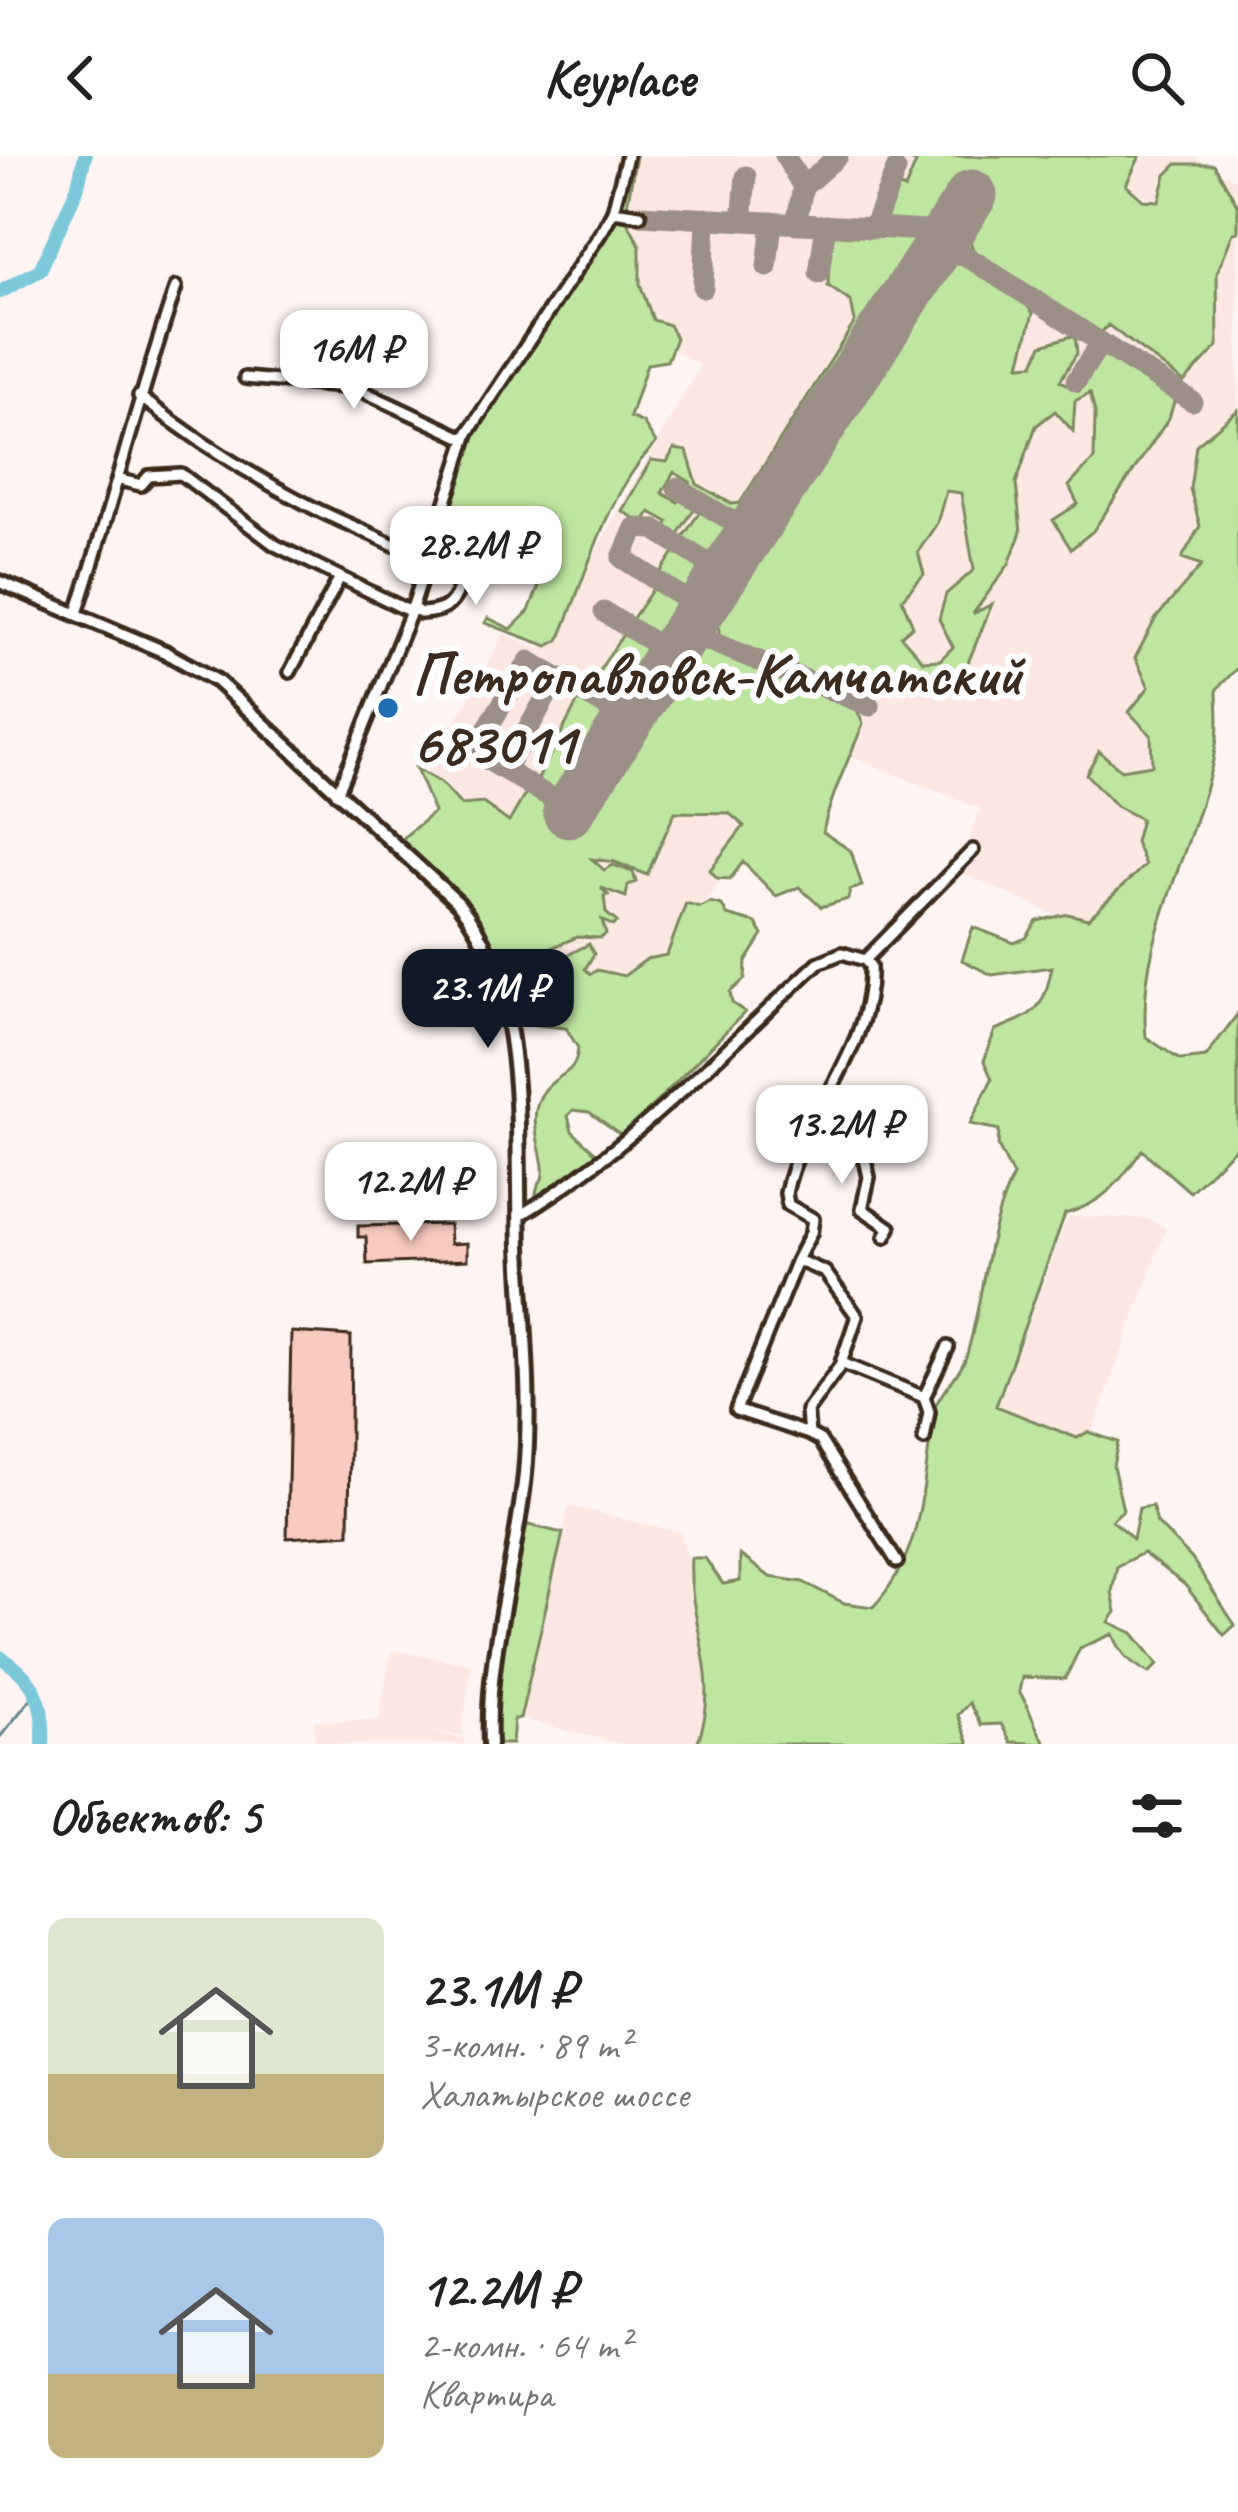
<!DOCTYPE html>
<html lang="ru">
<meta charset="utf-8">
<style>
:root{--surface:#fff;--page:#f2f2f2;--text:#222;--muted:#767676;--accent:#111827}
body{margin:0;font-family:Caveat,sans-serif;background:var(--page);color:var(--text);height:100vh;display:flex;flex-direction:column;font-size:45px;white-space:nowrap}
*{box-sizing:border-box;margin:0}
p{font-size:39px;color:var(--muted)}
.icon{flex:none;width:66px;height:66px;fill:none;stroke:currentColor;stroke-width:2;stroke-linecap:round;stroke-linejoin:round}
.map{position:relative;height:1588px;overflow:hidden}
.drawer{display:flex;flex-direction:column;background:var(--surface);flex:1}
.drawer>*{flex:none}
.price{position:absolute;translate:-50% -102px;padding:0 27px;border-radius:24px;background:#fff;color:#222;font-size:39px;line-height:78px;filter:drop-shadow(0 3px 6px #0008)}
.price::after{content:'';position:absolute;left:50%;top:72px;width:36px;height:27px;margin-left:-18px;background:inherit;clip-path:polygon(0 0,100% 0,50% 100%)}
.price.current{background:var(--accent);color:#fff}
ul{padding:0;list-style:none}
li{display:flex;align-items:center;gap:36px;height:300px;padding:0 48px}
li span{display:grid;place-items:center;flex:none;width:336px;height:240px;border-radius:18px;color:#555}
li>.icon{margin-inline-start:auto}
span .icon{width:144px;height:144px;fill:#fffc;stroke-width:1}
li b{font-size:51px}
h2{display:flex;justify-content:space-between;align-items:center;height:144px;padding:0 48px;font-size:51px}
header{display:flex;justify-content:space-between;align-items:center;height:156px;padding:0 48px;background:var(--surface);font-size:54px;font-weight:700}
.map>svg:first-child{display:block}
.built{fill:#fce7e3}
.green{fill:#bfe6a1;stroke:#7d8860;stroke-width:3;fill-rule:evenodd}
.lines{fill:none;stroke-linecap:round;stroke-linejoin:round}
.stream{stroke:#62898f;stroke-width:3}
.river{stroke:#7cc8db;stroke-width:14}
.taxiway{stroke:#9c8f88;stroke-width:21}
.runway{stroke:#9c8f88;stroke-width:51}
.building{fill:#f9cabf;stroke:#3b2a1e;stroke-width:3}
.minor-casing{stroke:#3b2a1e;stroke-width:18}
.tertiary-casing{stroke:#3b2a1e;stroke-width:20}
.minor{stroke:#fff;stroke-width:9}
.tertiary{stroke:#fff;stroke-width:10}
.poi-dot{fill:#1f6fb2;stroke:#fff;stroke-width:4.5}
.labels{text-anchor:middle;dominant-baseline:central;stroke-width:12;stroke-linejoin:round;paint-order:stroke}
.poi-label{font-size:60px;font-weight:bold;fill:#3b2a1e;stroke:#fff;text-anchor:start}
</style>
<header><svg class="icon" aria-label="back" viewBox="0 0 24 24"><path d="M15 5l-7 7 7 7"/></svg>Keyplace<svg class="icon" aria-label="search" viewBox="0 0 24 24"><circle cx="10" cy="10" r="6"/><path d="M15 15l6 6"/></svg></header>
<div class="map">
<svg width="1238" height="1588" viewBox="0 0 1238 1588">
<rect width="100%" height="100%" fill="#fef4f2"/>
<filter id="ink" filterUnits="userSpaceOnUse"><feTurbulence type="fractalNoise" baseFrequency=".00833" numOctaves="2"/><feDisplacementMap in="SourceGraphic" scale="24" xChannelSelector="R" yChannelSelector="G"/><feConvolveMatrix kernelMatrix="1 2 1 2 8 2 1 2 1" color-interpolation-filters="sRGB"/></filter>
<g filter="url(#ink)">
<path class="built" d="M638,0h555l45,26v450l-122,310 -170,-76 23,-27 12,-30 -183,-74 -32,78 -144,211 -140,-111 -41,-104 9,-22 -22,-15 76,-138 36,15 160,-283 -121,-75 39,-63z
M1068,1060l80,3 18,9 -81,224 -91,-36z
M569,1350l112,27 40,138 -17,73h-81l-103,-25z
M391,1495l80,12 -9,73 -43,-8 45,11v5h-149l-1,-23 65,-1z"/>
<path class="green" d="M631,0h5l-11,61 15,28v39l13,36 16,5 7,13 -9,23 -20,3 -17,53 13,6 13,20c-51,52 -69,132 -97,197l-11,6 -63,-23 3,-5 23,11 18,-18 11,-28 -20,-8 -42,-2 -47,-25 39,-107 145,-221z
M904,0h236l-14,29 17,15 16,1 7,-26 11,-11h37l24,42v26l-5,1 -16,40 1,73 -34,36 -76,-57 -7,8 -128,-83 -5,-15 20,-33 -29,-18 -28,42 -44,-2 -6,-6 14,-33 10,4 11,-26z
M838,73l27,3 3,5 44,-1 7,7 -180,276 -46,-26 -3,-11 -16,-10 -12,21 16,9 4,-5 14,9 -20,31 -11,-7 3,-8 -18,-10 -7,11 -21,-12 29,-51 16,2 7,-13 13,2 10,33 35,20 8,-1 115,-181 -4,-20 -23,-16 2,-51z
M961,106l41,28h13l18,23 -13,52 14,-1 8,-19 33,-10 2,18 -17,28 19,10 22,-37 60,30 14,15 -6,19 -76,113 -22,18 -18,-29 25,-16 -9,-18 25,-27 1,-46 -5,-20 -15,8 -2,30 -18,-20 -19,15 -20,57 5,49 -12,32 -36,50 19,-10 -36,88 -70,-25 -6,15 -22,10 -133,-51 -6,-7 -1,-16 228,-350zM946,335l15,2 13,77 -28,24 -7,25 14,28 -13,13 -17,1 -22,-25 12,-10 -11,-27 22,-25 -6,-22 19,-29z
M1238,254v257l-21,22c0,18 3,38 -1,56 -17,98 -80,189 -70,292l34,23 26,-3 32,-44v132l-48,47 -48,-42c-22,32 -38,53 -77,64l-69,192 81,32 11,-6 30,10 -5,24 10,44 -11,10 21,19 6,-31 13,-2 5,17 35,36 43,66 -11,10 -39,-50 -42,-32 -26,13 -5,26 4,20 -7,10 24,11 25,31 -9,9c-19,-11 -28,-18 -36,-39l-33,14 -15,31 -43,-2 -3,15c13,17 14,37 28,52l-36,-2 -10,-18 -20,1 -12,-22 -11,12 11,29h-272c27,-69 -10,-118 -6,-186h14l18,26 17,-3v-26l30,22 33,5 41,21 29,4c41,-44 48,-95 55,-152 2,-14 2,-32 6,-46 7,-20 28,-35 33,-55 17,-59 19,-123 46,-178l-15,-30 1,-16 -29,-6 22,-45 -8,-18 11,-31c41,-16 48,-19 57,-63l-60,8 -30,-15 11,-33 41,16 12,-5 11,-17 31,-7 20,5 57,-54 -10,-23 6,-23 -25,-13 -30,-32 13,-23 22,19 31,-5 -1,-30 -22,-23 20,-25 -14,-29 21,-40 46,-53 -20,-7 18,-32 -10,-37 6,-44z
M703,351l31,21 -21,33 -32,-21z
M677,392l31,20 -19,29 -31,-21z
M654,431l28,19 -22,34 -29,-19z
M624,477l29,18 -35,54 -29,-19z
M711,491l144,58 8,19c-13,33 -32,70 -40,108l28,19 11,35 -12,4 -2,9 -27,8 -22,-20 -23,9 -33,-34 -13,17 -13,-1 -7,-8 34,-44 -15,-13 -54,-1 -28,63 -32,-13 -23,-3 12,11 9,-5 20,7 3,10 -8,3 -2,12 -25,-9 7,7 -4,1 2,17 11,9 -4,4 -11,-6 4,14 -5,4 -24,-1 -26,11 7,12 31,-16 5,10 -9,15 6,5 6,-4 27,6 23,-17 20,-4 19,-52 14,4 10,-5 12,3 5,10 29,8 7,12 -17,27 -1,17 -15,13 2,11 13,9 -122,124 -34,-24 -16,-2 -5,6 4,15 27,25 -43,33 -20,7c-1,-7 3,-11 6,-17 7,-20 -20,-59 2,-88 14,-19 32,-15 34,-43l-12,-20 -49,-5 -18,-64 -21,-41 -75,-71 1,-10 30,-25 -18,-43 25,14 20,22 22,-2 26,19 19,-33 55,32 112,-173z
M581,539l30,19 -52,81 -22,-14z
M524,1368l39,9 -43,186h-6l-2,25h-18l3,-89z"/>
<g class="lines">
<path class="stream" d="M0,1581l37,-46"/>
<path class="river" d="M0,136l40,-22 37,-81 8,-33
M0,1501c36,22 45,45 43,87"/>
<path class="taxiway" d="M785,0l18,31
M640,59l287,16 265,170
M742,65l4,-45
M796,68l7,-37 35,-31
M873,72l23,-58
M767,111l5,-45
M819,117l7,-48
M703,132l3,-70
M1076,225l25,-39
M677,332l75,45
M702,454l-80,-52 13,-30 19,1 71,45
M604,456l68,42
M687,476l183,74
M459,587l111,66
M473,595l56,-90 100,59
M505,614l50,-89 7,-3"/>
<path class="runway" d="M568,656l404,-617"/>
</g>
<path class="building" d="M449,1068l1,20 17,-1v17l-100,4 -1,-27h-8v-11z
M291,1176l60,4 -2,198 -62,4z"/>
<g class="lines">
<defs>
<path id="minor" d="M613,55l27,4
M245,222l111,10 109,51
M139,240c54,43 111,79 173,111 48,25 109,43 148,80 -9,21 -18,25 -40,26l-8,-6
M120,324l21,5 8,-9 32,-2 94,71 136,67
M77,457c35,-108 62,-218 99,-326
M290,516l50,-95
M337,638l74,-182 57,-179 136,-205 9,-17 14,-55
M865,804l5,6c4,82 -68,149 -84,227l2,12 25,14 -2,14 -14,27 28,12 32,44 -17,50 -33,45 2,23 11,6 77,122
M811,977l54,26 4,18 -7,32 28,19 -5,9
M519,1060c113,-68 203,-164 299,-253l24,-10 23,7 108,-110
M797,1104l-61,150 73,24
M841,1207l83,34 24,-50
M924,1241l5,15 -5,27"/>
<path id="tertiary" d="M0,426l165,70 52,29 241,222c72,88 58,237 62,343 3,75 12,153 5,228 -9,91 -39,178 -35,270"/>
</defs>
<use href="#minor" class="minor-casing"/>
<use href="#tertiary" class="tertiary-casing"/>
<use href="#minor" class="minor"/>
<use href="#tertiary" class="tertiary"/>
</g>
</g>
<circle class="poi-dot" cx="388" cy="552" r="12"/>
<g class="labels">
<g class="poi-label">
<text x="412" y="518">Петропавловск-Камчатский<tspan x="412" dy="69">683011</tspan></text>
</g>
</g>
</svg>
<b class="price" style="left:354px;top:256px">16M ₽</b>
<b class="price" style="left:476px;top:452px">28.2M ₽</b>
<b class="price current" style="left:488px;top:895px">23.1M ₽</b>
<b class="price" style="left:842px;top:1031px">13.2M ₽</b>
<b class="price" style="left:411px;top:1088px">12.2M ₽</b>
</div>
<section class="drawer">
<h2>Объектов: 5<svg class="icon" aria-label="filters" viewBox="0 0 24 24"><path d="M4 7h16M4 17h16"/><circle cx="9" cy="7" r="2"/><circle cx="15" cy="17" r="2"/></svg></h2>
<ul>
<li><span style="background:linear-gradient(#dfe7d0 65%,#c2b280 0)"><svg class="icon" aria-label="home" viewBox="0 0 24 24"><path d="M3 11l9-7 9 7M6 9v11h12V9"/></svg></span><div><b>23.1M ₽</b><p>3-комн. · 89 m²</p><p>Халатырское шоссе</p></div></li>
<li><span style="background:linear-gradient(#a9c7e8 65%,#c2b280 0)"><svg class="icon" aria-label="home" viewBox="0 0 24 24"><path d="M3 11l9-7 9 7M6 9v11h12V9"/></svg></span><div><b>12.2M ₽</b><p>2-комн. · 64 m²</p><p>Квартира</p></div></li>
</ul>
</section>
